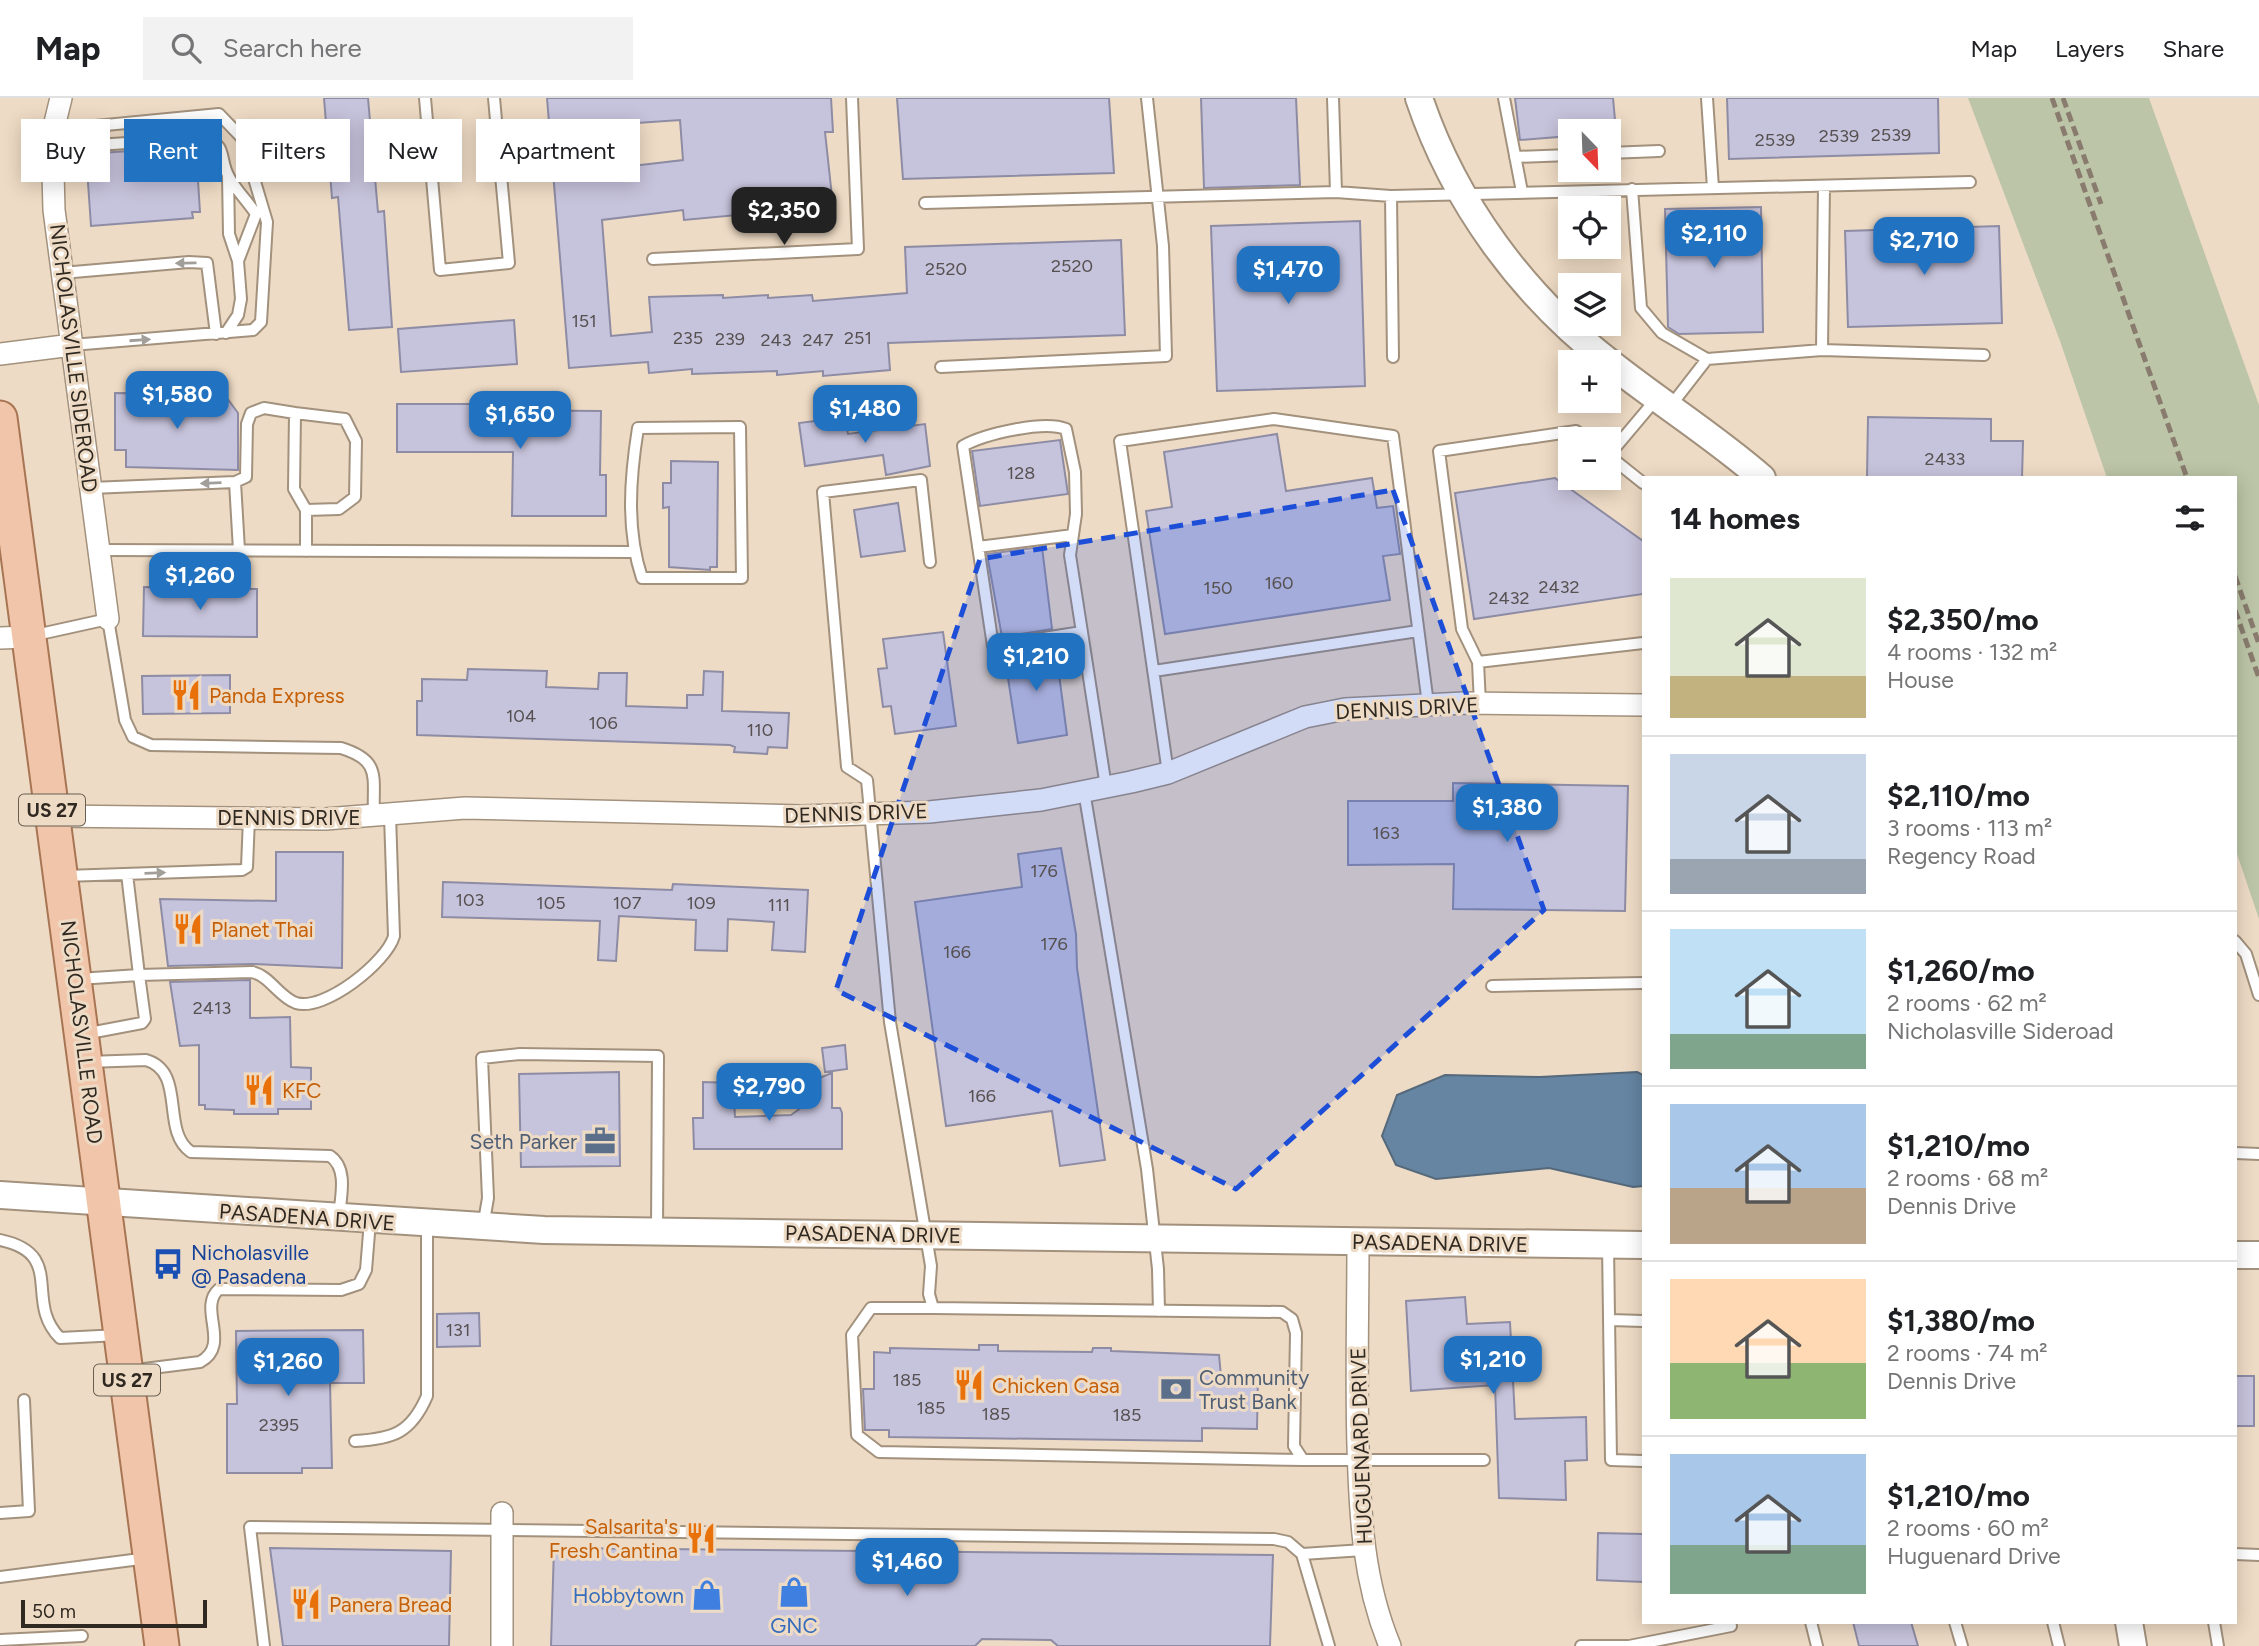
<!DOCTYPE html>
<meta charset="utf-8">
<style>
:root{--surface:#fff;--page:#f2f2f2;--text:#202124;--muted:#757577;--line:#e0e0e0;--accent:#2173c1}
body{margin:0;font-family:Figtree,sans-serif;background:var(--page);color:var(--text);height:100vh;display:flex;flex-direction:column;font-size:26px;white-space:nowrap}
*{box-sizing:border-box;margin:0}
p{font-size:23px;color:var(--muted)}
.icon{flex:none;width:38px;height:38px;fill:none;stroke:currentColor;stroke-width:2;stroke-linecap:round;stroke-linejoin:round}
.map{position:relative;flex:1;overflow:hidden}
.sheet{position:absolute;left:1642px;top:378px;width:595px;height:1148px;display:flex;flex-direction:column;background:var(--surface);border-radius:0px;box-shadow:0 4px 18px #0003}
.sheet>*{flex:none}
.hud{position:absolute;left:21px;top:21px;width:665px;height:63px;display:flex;gap:14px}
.needle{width:46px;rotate:157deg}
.fabs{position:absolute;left:1558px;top:21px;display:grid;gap:14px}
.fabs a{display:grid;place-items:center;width:63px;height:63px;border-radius:0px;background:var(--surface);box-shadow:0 4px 18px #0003;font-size:35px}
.scale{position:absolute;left:21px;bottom:18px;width:186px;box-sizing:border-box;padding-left:7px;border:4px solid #302921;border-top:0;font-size:19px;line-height:24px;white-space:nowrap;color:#302921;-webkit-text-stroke:5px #eedbc5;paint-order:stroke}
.price{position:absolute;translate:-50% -60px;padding:0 16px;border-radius:14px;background:var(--accent);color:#fff;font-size:23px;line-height:46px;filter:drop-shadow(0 2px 4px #0008)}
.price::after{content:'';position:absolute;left:50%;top:42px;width:21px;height:16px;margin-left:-10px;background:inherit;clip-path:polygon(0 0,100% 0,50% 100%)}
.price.selected{background:#222;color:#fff}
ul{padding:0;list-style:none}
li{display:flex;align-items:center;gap:21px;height:175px;padding:0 28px}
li+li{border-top:2px solid var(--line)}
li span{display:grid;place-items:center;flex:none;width:196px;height:140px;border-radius:0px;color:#555}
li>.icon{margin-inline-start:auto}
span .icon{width:84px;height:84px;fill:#fffc;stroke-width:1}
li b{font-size:30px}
h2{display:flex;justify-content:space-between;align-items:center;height:84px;padding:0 28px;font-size:30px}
.pill{padding:0 24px;border-radius:0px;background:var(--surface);box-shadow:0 4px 18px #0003;font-size:24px;line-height:63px}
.pill.selected{background:var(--accent);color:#fff}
header{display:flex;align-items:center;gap:42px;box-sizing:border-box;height:98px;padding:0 35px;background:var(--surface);border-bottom:2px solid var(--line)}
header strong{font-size:33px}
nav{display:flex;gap:38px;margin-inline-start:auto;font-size:24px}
.search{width:490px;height:63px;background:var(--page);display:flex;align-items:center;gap:18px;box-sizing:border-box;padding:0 24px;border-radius:0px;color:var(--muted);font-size:26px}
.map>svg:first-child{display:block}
.green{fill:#bcc5a7}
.water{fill:#6585a2;stroke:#55697b;stroke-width:2}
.building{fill:#c6c3dc;stroke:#8e8ca4;stroke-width:2;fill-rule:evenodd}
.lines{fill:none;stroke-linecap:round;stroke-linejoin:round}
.service-casing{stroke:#a2917d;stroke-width:14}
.minor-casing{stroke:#a2917d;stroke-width:24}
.tertiary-casing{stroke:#a2917d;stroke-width:30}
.primary-casing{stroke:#a87554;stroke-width:37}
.service{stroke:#fff;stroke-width:10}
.minor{stroke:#fff;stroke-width:21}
.tertiary{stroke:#fff;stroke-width:26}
.primary{stroke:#f1c5a9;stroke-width:33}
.rail{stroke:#897c6e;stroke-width:5;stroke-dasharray:10 5;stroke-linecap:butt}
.oneway{fill:#a29f9b}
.marked{fill:#1d4ed8;fill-opacity:0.2;stroke:#1d4ed8;stroke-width:5;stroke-dasharray:14 9;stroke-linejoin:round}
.labels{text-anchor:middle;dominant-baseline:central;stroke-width:6;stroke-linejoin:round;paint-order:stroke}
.number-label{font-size:18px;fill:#565050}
.shield{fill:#eedbc5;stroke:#695e52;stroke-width:2}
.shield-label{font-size:19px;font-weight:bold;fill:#302921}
.street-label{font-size:21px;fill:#302921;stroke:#eedbc5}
.food-label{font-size:21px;fill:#c56008;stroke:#eedbc5;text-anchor:start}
.service-label{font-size:21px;fill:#4e5e75;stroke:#eedbc5;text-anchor:end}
.transit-label{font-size:21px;fill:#164399;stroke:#eedbc5;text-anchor:start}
.shop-label{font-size:21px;fill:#366cbe;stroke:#eedbc5;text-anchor:end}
</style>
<header>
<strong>Map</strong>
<div class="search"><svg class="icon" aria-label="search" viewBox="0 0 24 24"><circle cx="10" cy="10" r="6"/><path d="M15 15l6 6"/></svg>Search here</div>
<nav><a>Map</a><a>Layers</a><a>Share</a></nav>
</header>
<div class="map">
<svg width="2259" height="1548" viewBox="0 0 2259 1548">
<rect width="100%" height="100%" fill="#eedbc5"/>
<path class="green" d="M1968,0h181l110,307v514l-24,-71v-370h-128l-47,-137z"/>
<path class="water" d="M1637,974l6,3v111l-10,1 -84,-19 -113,11 -40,-14 -14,-29 15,-41 48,-20 95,2z"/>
<path class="building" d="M324,0h44l10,114 6,-1 8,116 -43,3 -11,-133 -6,1z
M547,0h284l2,34h-8l8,74 -149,14 -1,-10 -81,10 9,116 41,-4 -3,-35 74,-2v3l45,-3v3l44,-3 1,6 94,-8 -2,-46 216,-7 4,95 -237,8 2,27 -67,6v-5l-46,4v-4l-85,3v-5l-43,4 -1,-11 -79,6zM680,22l3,40 -85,10 -4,-44z
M897,0h212l5,75 -211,6z
M1201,0h95l4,87 -96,3z
M1515,0h98l3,33h-46v5l-50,4z
M1727,0h211l1,55 -210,6z
M188,49l1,19 8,-1 3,47h-8l1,6 -102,8 -5,-72z
M1761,109l2,125 -84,2 -11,-7 -3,-118z
M1360,123l5,165 -148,5 -6,-165z
M1999,128l3,97 -154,4 -3,-96z
M514,222l3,44 -116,8 -3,-43z
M115,295l109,1 14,19v57l-112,-3v-17h-11z
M397,306h93v6l111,1 -1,64h6v41h-94l1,-64h-116z
M845,319l3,17 77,-10 5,42 -44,9 -3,-20 -78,11 -6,-43z
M1868,319l123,2v22h32l-1,37h-155z
M1277,336l9,57 86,-13 5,30 16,-2 7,48 -17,2 7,44 -225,34 -19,-123 26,-4 -8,-55z
M1060,342l8,54 -88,12 -8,-55z
M671,363l47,1 -1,105h-7v3l-41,-3v-60l-6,1v-25h8z
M1555,380l88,63v53l-169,25 -19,-126z
M898,405l7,48 -44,6 -7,-47z
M1042,449l10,82 -50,8 -15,-83z
M144,489l113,2v48l-114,-1z
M943,534l13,94 -61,8 -4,-28 -8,1 -5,-38 9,-1 -4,-29z
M1055,546l12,91 -49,8 -14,-91z
M468,571l79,2 -1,16 52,2 1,-16h28l-1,33 61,2v-13h16l1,-24 19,1 -1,39 67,2 -2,35 -19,-1 -1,7 -33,-2 1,-5 -5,-2 -313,-10v-34h5v-22l45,1z
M230,577v38l-87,1 -1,-38z
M1453,685l175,3 -3,125 -172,-2 1,-45 -106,1v-64h105z
M1061,750l15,86 1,34 28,192 -45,6 -8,-55 -106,15 -31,-224 107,-15 -4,-33z
M276,754h67l-1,116 -90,-4 -84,2 -8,-67 116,2z
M443,784l229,8 1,-6 135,6 -3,62 -33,-2 2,-28 -46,-3 -1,32 -32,-1 1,-30 -77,-4 -3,45 -18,-1 2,-39 -158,-4z
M250,882v38l40,-1 1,50 20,1v41h-33v5h-44v-4l-29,-1v-4h-6v-60l-19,1 -10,-64z
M845,947l2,24 -22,3 -3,-24z
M619,974l1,94 -99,1 -2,-93z
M832,975v35h8l2,5v36h-148l-1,-31h10v-36l30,1 2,34 56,-2 22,-16 -7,-16z
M1465,1199l2,27 43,-2 5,97 71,-2 1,43 -22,1 1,39 -67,-2 -4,-113 -84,6 -5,-90z
M479,1215l1,33 -43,1v-33z
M363,1232l1,53h-34l2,85h-30v5h-75v-69h10l-1,-73z
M979,1247h19v6l94,1 1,-4h18v3l108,4 2,21h37l-1,53 -55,-1v13l-313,-4v-7h-24l-2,-41h11v-37l16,1v-5l89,2z
M2235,1278h19v50h-19z
M1598,1435l45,1v48l-46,-2z
M270,1450l181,3 -2,95h-166z
M554,1450l719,7 -3,91h-212l-7,-6 -69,-1 -7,7h-424z
M1853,1524h58l7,24h-59z"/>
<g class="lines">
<defs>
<path id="service" d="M425,0l15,172 69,-7 -15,-165
M1333,0l3,94
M1504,0l18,94
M1707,0l6,90
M54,32l165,-16 23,24 25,84 -6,100 -8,8 -181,15
M52,50l150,-10c27,6 16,20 27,39 7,13 19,25 27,37l-18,47 3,38 -3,16 -12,18
M1608,55l51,-2
M1515,59l55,-2
M228,78l1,58 9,27
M1632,91l9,119 21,25 45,26
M1391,98l2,161
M925,105l411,-11 55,4 579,-14
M653,161l205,-10 -6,-151
M62,175l127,-11 18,1 9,71
M1822,252l162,5
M941,269l225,-11 -3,-110 -16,-148
M1669,310l38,-49 115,-9 2,-164
M740,329l2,151h-100c-16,-48 -12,-100 -4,-150z
M1608,357l35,28
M1609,357l48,-57
M235,384l11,-5 1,-53 4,-11 13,-5 31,5
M91,390l144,-6 4,68
M978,449l95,-12
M99,452l534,2
M306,453v-41l33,-1 16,-12 1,-56 -11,-22 -50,-6 -1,76 12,21
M930,464l-9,-82 -98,12 24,275 20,13 23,242 41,244 -2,28 4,14 349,4 10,7 4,14 -2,113 9,14h181
M1082,534l-89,14 -30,-200c21,-12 81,-26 103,-17l9,43 1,42 -6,41 36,232
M31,538l77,-17 17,101 8,17 18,8 190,3c42,13 31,30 33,68
M1478,564l165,-19
M1154,573l264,-40
M1480,606l-2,-42 -16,-33 -23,-178 137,-20 11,8
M1168,675l-48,-332 154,-22 119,17 35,268
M1084,693l63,378 11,100 1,42
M127,776l12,101 113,-3c18,4 27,25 44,31 28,9 91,-41 98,-67l-4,-121
M65,778l177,-6 5,-3 2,-49
M2235,843l11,13 13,41
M78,881l61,-4 6,44 -3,4 -58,11
M1492,888l151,-3
M87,964l59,-2c41,12 14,71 45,92l139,4c18,12 11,40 9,60
M2235,1055l24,1
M483,1129l5,-29 -6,-140 38,-4 138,2 -1,174
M0,1142c67,14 23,61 60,98l59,-3
M1608,1147l3,215 32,1
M933,1210h-62l-19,27 5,100 22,17 424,8
M1610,1222l33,1
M128,1273l72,-9c32,-17 -3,-54 19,-73l122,1 18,-6 7,-14 4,-49
M355,1343c38,-2 56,-8 72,-45v-172
M0,1415l29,-2 -5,-111
M1302,1456l27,92
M2235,1456l24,1
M0,1479l148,-19
M1811,1524l6,24
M1955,1524l7,24
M2053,1524l6,24
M2214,1524l4,24
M0,1542l82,-4
M264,1548l-14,-119 1024,12 14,3 14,12 62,-4
M1581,1548h48l102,-20"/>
<path id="minor" d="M61,0l-9,37 2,75 54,409
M0,256l72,-9
M0,540l28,-1
M53,718l272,3 140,-11 337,8 127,-4 112,-12 90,-18 37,-9 137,-56 40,-8 119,-6 179,2
M1358,1144c0,68 -2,136 0,204 2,70 5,135 32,200
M502,1415v133"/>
<path id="tertiary" d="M1419,0c35,104 103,197 190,264 50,40 105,74 153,116
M0,1097l544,35 1099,15
M2235,1157h24
M2129,1524l4,24"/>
<path id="primary" d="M0,320l162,1228"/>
</defs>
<use href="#service" class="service-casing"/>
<use href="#minor" class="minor-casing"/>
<use href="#tertiary" class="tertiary-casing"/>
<use href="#primary" class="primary-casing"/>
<use href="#service" class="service"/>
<use href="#minor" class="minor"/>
<use href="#tertiary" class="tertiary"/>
<use href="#primary" class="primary"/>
<path class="rail" d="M2052,0l135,380
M2063,0l38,106
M2235,478l24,68
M2235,512l24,68"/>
</g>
<defs><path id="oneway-solid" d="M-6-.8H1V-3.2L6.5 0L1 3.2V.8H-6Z" transform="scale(1.75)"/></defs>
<g class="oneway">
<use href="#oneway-solid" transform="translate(186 165) rotate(179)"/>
<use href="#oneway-solid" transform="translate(140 242) rotate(-4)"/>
<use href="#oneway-solid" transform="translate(211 385) rotate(178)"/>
<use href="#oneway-solid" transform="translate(155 775) rotate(-2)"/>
</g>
<path class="marked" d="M1393,392l151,420 -308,279 -400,-199 144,-431z"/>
<defs>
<symbol id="restaurant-bare" viewBox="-9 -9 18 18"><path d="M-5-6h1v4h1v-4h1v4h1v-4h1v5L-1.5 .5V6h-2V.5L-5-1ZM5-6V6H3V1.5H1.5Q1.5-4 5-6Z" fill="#e8710a" stroke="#eedbc5" stroke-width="2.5" paint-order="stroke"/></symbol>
<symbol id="office-bare" viewBox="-9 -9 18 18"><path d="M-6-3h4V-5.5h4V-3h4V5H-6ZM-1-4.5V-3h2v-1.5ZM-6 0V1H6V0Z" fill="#5c6f8a" stroke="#eedbc5" stroke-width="2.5" paint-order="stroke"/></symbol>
<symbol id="bus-bare" viewBox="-9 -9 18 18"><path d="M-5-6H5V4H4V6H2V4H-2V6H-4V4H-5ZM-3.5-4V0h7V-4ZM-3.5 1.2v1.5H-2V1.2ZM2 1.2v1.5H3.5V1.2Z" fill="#1a4fb4" stroke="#eedbc5" stroke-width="2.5" paint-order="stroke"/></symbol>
<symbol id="bank-bare" viewBox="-9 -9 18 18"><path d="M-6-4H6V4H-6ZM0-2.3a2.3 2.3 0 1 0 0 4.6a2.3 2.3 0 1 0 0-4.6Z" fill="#5c6f8a" stroke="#eedbc5" stroke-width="2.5" paint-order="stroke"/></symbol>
<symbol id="shop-bare" viewBox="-9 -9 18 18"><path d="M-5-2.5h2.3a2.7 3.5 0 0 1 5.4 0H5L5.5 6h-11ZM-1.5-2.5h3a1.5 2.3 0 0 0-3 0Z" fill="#3f7fe0" stroke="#eedbc5" stroke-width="2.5" paint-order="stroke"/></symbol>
</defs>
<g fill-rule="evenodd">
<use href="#restaurant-bare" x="164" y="575" width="44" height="44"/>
<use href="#restaurant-bare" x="166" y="809" width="44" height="44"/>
<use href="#restaurant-bare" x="237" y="970" width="44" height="44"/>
<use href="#office-bare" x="578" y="1021" width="44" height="44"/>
<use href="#bus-bare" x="146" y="1144" width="44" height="44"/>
<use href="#restaurant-bare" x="947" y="1265" width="44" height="44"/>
<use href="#bank-bare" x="1154" y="1269" width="44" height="44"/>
<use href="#restaurant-bare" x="679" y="1418" width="44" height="44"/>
<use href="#shop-bare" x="772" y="1472" width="44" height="44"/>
<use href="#shop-bare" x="685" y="1475" width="44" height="44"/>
<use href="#restaurant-bare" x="284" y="1484" width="44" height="44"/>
</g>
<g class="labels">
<g class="number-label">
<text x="1891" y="37">2539</text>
<text x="1839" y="38">2539</text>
<text x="1775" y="42">2539</text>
<text x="1072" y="168">2520</text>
<text x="946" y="171">2520</text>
<text x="584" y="223">151</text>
<text x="688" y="240">235</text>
<text x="858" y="240">251</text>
<text x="730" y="241">239</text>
<text x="776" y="242">243</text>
<text x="818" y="242">247</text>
<text x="1945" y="361">2433</text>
<text x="1021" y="375">128</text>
<text x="1279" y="485">160</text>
<text x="1559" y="489">2432</text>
<text x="1218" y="490">150</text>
<text x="1509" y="500">2432</text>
<text x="521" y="618">104</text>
<text x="603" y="625">106</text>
<text x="760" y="632">110</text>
<text x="1386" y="735">163</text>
<text x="1044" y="773">176</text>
<text x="470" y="802">103</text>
<text x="551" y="805">105</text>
<text x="627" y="805">107</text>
<text x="701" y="805">109</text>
<text x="779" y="807">111</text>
<text x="1054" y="846">176</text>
<text x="957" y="854">166</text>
<text x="212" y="910">2413</text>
<text x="982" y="998">166</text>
<text x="458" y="1232">131</text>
<text x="907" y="1282">185</text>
<text x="931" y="1310">185</text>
<text x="996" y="1316">185</text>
<text x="1127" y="1317">185</text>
<text x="279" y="1327">2395</text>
</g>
<g class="shield">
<rect x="19" y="696.5" width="66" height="31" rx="5"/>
<rect x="94" y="1266.5" width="66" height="31" rx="5"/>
</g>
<g class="shield-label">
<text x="52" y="712">US 27</text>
<text x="127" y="1282">US 27</text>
</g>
<g class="street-label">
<text transform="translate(74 260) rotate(83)">NICHOLASVILLE SIDEROAD</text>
<text transform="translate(1407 610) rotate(-3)">DENNIS DRIVE</text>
<text transform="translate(856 715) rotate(-2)">DENNIS DRIVE</text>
<text x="289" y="719">DENNIS DRIVE</text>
<text transform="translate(82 934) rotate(83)">NICHOLASVILLE ROAD</text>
<text transform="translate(307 1119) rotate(4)">PASADENA DRIVE</text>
<text transform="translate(873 1136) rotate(1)">PASADENA DRIVE</text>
<text transform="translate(1440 1145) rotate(1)">PASADENA DRIVE</text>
<text transform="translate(1361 1348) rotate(-92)">HUGUENARD DRIVE</text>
</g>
<g class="food-label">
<text x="209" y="597">Panda Express</text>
<text x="211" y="831">Planet Thai</text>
<text x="282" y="992">KFC</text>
<text x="992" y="1287">Chicken Casa</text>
<text x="678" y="1428" text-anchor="end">Salsarita's<tspan x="678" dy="24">Fresh Cantina</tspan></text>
<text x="329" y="1506">Panera Bread</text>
</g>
<g class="service-label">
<text x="577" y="1043">Seth Parker</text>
<text x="1199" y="1279" text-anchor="start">Community<tspan x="1199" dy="24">Trust Bank</tspan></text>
</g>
<g class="transit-label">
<text x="191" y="1154">Nicholasville<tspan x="191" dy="24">@ Pasadena</tspan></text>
</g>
<g class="shop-label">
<text x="684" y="1497">Hobbytown</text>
<text x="794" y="1527" text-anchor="middle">GNC</text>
</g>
</g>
</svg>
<div class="fabs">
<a><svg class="needle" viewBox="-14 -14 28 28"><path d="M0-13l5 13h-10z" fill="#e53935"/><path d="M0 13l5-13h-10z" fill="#757577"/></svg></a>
<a><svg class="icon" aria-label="locate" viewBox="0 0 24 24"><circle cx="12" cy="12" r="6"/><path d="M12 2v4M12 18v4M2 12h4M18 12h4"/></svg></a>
<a><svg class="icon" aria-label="layers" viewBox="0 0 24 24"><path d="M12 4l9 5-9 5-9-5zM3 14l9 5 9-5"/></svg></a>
<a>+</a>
<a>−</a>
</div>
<div class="scale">50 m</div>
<b class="price selected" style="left:784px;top:149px">$2,350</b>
<b class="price" style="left:1714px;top:172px">$2,110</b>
<b class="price" style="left:1924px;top:179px">$2,710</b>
<b class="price" style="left:1288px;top:208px">$1,470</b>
<b class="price" style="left:177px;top:333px">$1,580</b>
<b class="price" style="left:865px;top:347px">$1,480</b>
<b class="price" style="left:520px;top:353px">$1,650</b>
<b class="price" style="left:200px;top:514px">$1,260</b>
<b class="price" style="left:1036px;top:595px">$1,210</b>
<b class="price" style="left:1507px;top:746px">$1,380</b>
<b class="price" style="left:769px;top:1025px">$2,790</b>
<b class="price" style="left:1493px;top:1298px">$1,210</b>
<b class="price" style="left:288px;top:1300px">$1,260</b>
<b class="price" style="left:907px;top:1500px">$1,460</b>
<div class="hud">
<a class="pill">Buy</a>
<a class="pill selected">Rent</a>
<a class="pill">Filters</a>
<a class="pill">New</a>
<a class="pill">Apartment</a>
</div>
<section class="sheet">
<h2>14 homes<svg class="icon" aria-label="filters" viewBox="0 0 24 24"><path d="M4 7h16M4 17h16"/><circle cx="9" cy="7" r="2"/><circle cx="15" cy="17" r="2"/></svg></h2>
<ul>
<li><span style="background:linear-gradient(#dfe7d0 70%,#c2b280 0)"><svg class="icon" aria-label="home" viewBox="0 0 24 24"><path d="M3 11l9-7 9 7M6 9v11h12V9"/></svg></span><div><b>$2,350/mo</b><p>4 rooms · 132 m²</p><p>House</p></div></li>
<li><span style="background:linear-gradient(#c9d6e8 75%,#9aa5b1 0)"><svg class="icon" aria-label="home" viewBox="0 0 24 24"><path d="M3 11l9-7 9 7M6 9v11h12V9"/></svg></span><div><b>$2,110/mo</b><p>3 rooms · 113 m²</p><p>Regency Road</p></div></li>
<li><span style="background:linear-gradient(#bfe0f5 75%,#7fa58c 0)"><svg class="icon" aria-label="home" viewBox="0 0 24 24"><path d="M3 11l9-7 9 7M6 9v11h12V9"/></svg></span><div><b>$1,260/mo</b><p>2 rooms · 62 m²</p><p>Nicholasville Sideroad</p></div></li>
<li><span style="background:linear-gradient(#a9c7e8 60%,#b9a48a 0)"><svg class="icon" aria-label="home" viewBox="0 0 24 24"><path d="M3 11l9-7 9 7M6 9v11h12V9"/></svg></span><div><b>$1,210/mo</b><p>2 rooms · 68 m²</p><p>Dennis Drive</p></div></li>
<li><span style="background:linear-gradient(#ffd9b3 60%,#8fb573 0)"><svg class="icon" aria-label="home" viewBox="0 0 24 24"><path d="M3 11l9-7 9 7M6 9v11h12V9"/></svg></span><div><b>$1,380/mo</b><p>2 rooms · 74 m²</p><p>Dennis Drive</p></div></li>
<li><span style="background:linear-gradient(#a9c7e8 65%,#7fa58c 0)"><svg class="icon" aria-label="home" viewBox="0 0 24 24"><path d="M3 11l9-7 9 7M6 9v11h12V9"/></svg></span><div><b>$1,210/mo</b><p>2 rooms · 60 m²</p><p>Huguenard Drive</p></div></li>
</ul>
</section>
</div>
